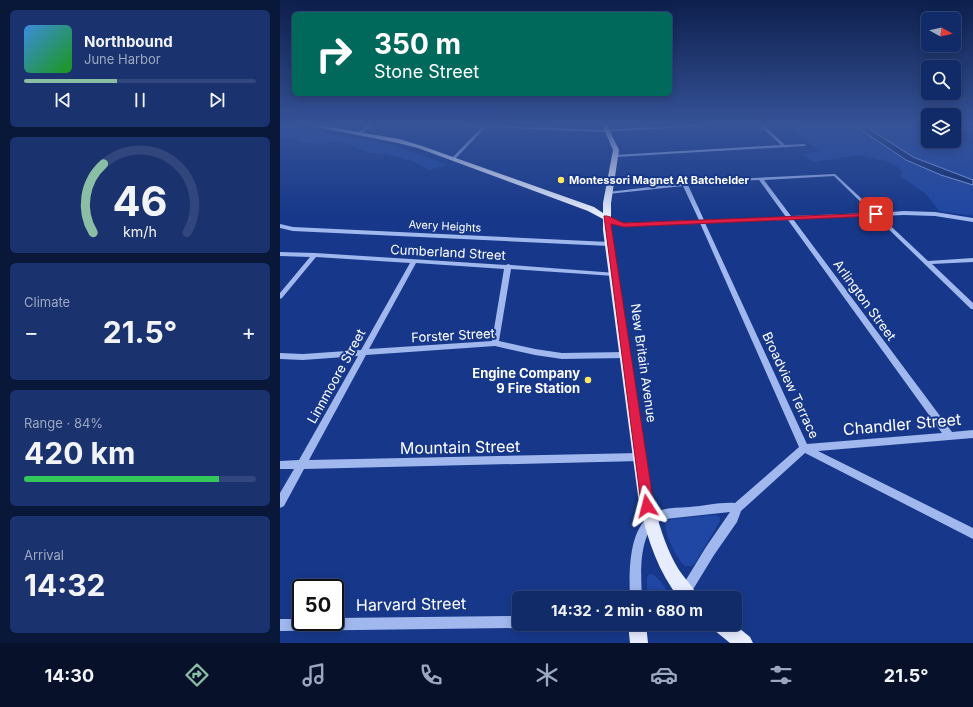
<!DOCTYPE html>
<meta charset="utf-8">
<style>
body{margin:0;font-family:Inter,sans-serif;background:#1a326e;color:#f1f3f6;height:100vh;display:flex;flex-direction:column;font-size:15px;white-space:nowrap}
*{box-sizing:border-box;margin:0}
p{font-size:13px;color:#9ca7c0}
.icon{flex:none;width:22px;height:22px;fill:none;stroke:currentColor;stroke-width:2;stroke-linecap:round;stroke-linejoin:round}
.map{position:relative;flex:1;overflow:hidden}
.details{display:flex;flex-direction:column;gap:10px;padding:10px;background:#091739;width:280px}
.details>*{flex:none}
.hud{position:absolute;left:12px;top:12px;width:380px;height:84px;border-radius:6px;box-shadow:0 2px 10px #0003,0 0 0 1px #30467c;background:#00695c;color:#fff;overflow:hidden}
.needle{width:26px;rotate:98deg}
.fabs{position:absolute;left:641px;top:12px;display:grid;gap:8px}
.fabs a{display:grid;place-items:center;width:40px;height:40px;border-radius:6px;background:#112a68;box-shadow:0 2px 10px #0003,0 0 0 1px #30467c;font-size:20px}
.speed{position:absolute;left:12px;top:579px;display:flex;gap:8px;font-size:20px;font-weight:700;text-align:center}
.speed>*{display:grid;place-content:center;width:52px;height:52px;border-radius:50%;background:#112a68;box-shadow:0 2px 10px #0003,0 0 0 1px #30467c;line-height:1}
.speed .limit{border:2px solid #111;border-radius:6px;background:#fff;color:#111}
.pin{position:absolute;display:grid;place-items:center;width:34px;height:34px;color:#fff;margin:-17px;border-radius:8px;box-shadow:0 2px 6px #0006}
.me{position:absolute;width:44px;margin:-22px;rotate:351deg;stroke-linejoin:round;filter:drop-shadow(0 0 3px #0008)}
.turn{display:flex;align-items:center;gap:14px;height:84px;padding:0 16px;font-size:18px}
.turn .icon{width:52px;height:52px;stroke-width:2.5}
.turn b{display:block;font-size:28px;line-height:34px}
.big{font-size:30px;font-weight:700;line-height:1.1}
.details .card{flex:1;display:flex;flex-direction:column;justify-content:center;gap:6px;min-width:0;padding:0 14px;border-radius:6px;background:#1a326e}
.details .dial{align-items:center;gap:0}
.dial svg{height:104px;overflow:visible;fill:none;stroke:#30467c;stroke-width:7;stroke-linecap:round;text-anchor:middle}
.dial text{fill:#f1f3f6;stroke:none}
.song{display:flex;align-items:center;gap:12px}
.cover{width:48px;height:48px;border-radius:6px;background:linear-gradient(135deg,hsl(210 70% 55%),hsl(120 70% 35%))}
.played{height:4px;border-radius:2px;background:linear-gradient(90deg,#8abfa5 40%,#30467c 40%)}
.keys{display:flex;justify-content:space-around;direction:ltr}
.heat{display:flex;justify-content:space-between;align-items:center;font-size:22px;direction:ltr}
.charge{height:6px;border-radius:3px;background:linear-gradient(90deg,#34c759 84%,#30467c 0)}
.trip{position:absolute;left:232px;top:591px;width:230px;height:40px;border-radius:6px;background:#112a68;box-shadow:0 2px 10px #0003,0 0 0 1px #30467c;font-weight:700;line-height:40px;text-align:center}
.tabs{display:flex;height:64px;justify-content:space-around;align-items:center;background:#07112a;color:#9ca7c0}
.tabs .icon{width:28px;height:28px}
.tabs .on{color:#8abfa5}
.tabs b{font-size:18px;color:#f1f3f6}
main{display:flex;flex:1;min-height:0}
.map>svg:first-child{display:block}
.green{fill:#2047a3}
.water{fill:#0f2867;stroke:#92b0f1}
.lines{fill:none;stroke-linecap:round;stroke-linejoin:round}
.minor{fill:#a0b8ee;fill-rule:evenodd}
.major{fill:#e7edff;fill-rule:evenodd}
.route{fill:#e11d48;stroke:#92132f}
.poi-dot{fill:#ffe85d;stroke:#17388a;stroke-width:1.5}
.labels{text-anchor:middle;stroke-width:4;stroke-linejoin:round;paint-order:stroke}
.far-poi-label{font-size:11px;font-weight:bold;fill:#fff;stroke:#17388a;text-anchor:start}
.far-street-label{font-size:11px;fill:#fff;stroke:#17388a}
.street-label{font-size:13px;fill:#fff;stroke:#17388a}
.poi-label{font-size:13px;font-weight:bold;fill:#fff;stroke:#17388a;text-anchor:end}
.near-street-label{font-size:16px;fill:#fff;stroke:#17388a}
</style>
<main>
<section class="details">
<div class="card">
<div class="song"><i class="cover"></i><div><b>Northbound</b><p>June Harbor</p></div></div>
<div class="played"></div>
<div class="keys"><svg class="icon" aria-label="previous" viewBox="0 0 24 24"><path d="M18 5L8 12l10 7zM5 5v14"/></svg><svg class="icon" aria-label="pause" viewBox="0 0 24 24"><path d="M8 5v14M16 5v14"/></svg><svg class="icon" aria-label="next" viewBox="0 0 24 24"><path d="M6 5l10 7-10 7zM19 5v14"/></svg></div>
</div>
<div class="card dial"><svg viewBox="0 0 100 80">
<path d="M14 69A42 42 0 1 1 86 69"/>
<path d="M14 69A42 42 0 0 1 22 16" stroke="#8abfa5"/>
<text x="50" y="56" font-size="32" font-weight="700">46</text>
<text x="50" y="72" font-size="11">km/h</text>
</svg></div>
<div class="card"><p>Climate</p>
<div class="heat"><a>−</a><b class="big">21.5°</b><a>+</a></div>
</div>
<div class="card"><p>Range · 84%</p><b class="big">420 km</b><div class="charge"></div></div>
<div class="card"><p>Arrival</p><b class="big">14:32</b></div>
</section>
<div class="map">
<svg width="693" height="643" viewBox="0 0 693 643">
<rect width="100%" height="100%" fill="#17388a"/>
<path class="green" d="M0,125L108,144L155,160L166,165L149,170L133,161L106,154L89,153L60,141L41,144L20,142L16,138H0Z
M520,125H648V141H674V139L693,144V216L659,211L647,195L620,176L623,172L611,162L578,155L534,162L522,154L541,151L535,146H532L515,132L514,130Z
M435,515L440,517V521L415,563L411,566H405C397,560 383,531 386,522L392,519Z
M370,574C378,575 388,590 389,598H367V577Z"/>
<path class="water" d="M574,125H583L633,157L693,180V185L661,175L626,160Z"/>
<g class="lines">
<path class="minor" d="M89,125H93L79,135H77V133Z
M185,125H208L320,130L411,125H428L426,126L320,132L206,127L174,160H172V158L202,127L187,126Z
M479,125H483L505,145L524,144L526,145L524,146L335,157L333,156L335,155L501,145Z
M555,174L597,213L624,211L655,212L693,218V222L655,216L624,215L600,216L648,261L693,258V262L652,264L693,303V309H691L595,216L513,219L672,432L693,430V438L538,451L693,528V539L525,453L461,511L457,522L434,555L409,596L405,598L401,596L399,592L401,588L426,547L450,512L385,519C357,526 361,576 362,598H350C349,572 348,524 376,512C387,507 398,508 409,507C425,506 440,502 455,503L519,447L420,223L344,227L330,223L323,217L324,216H328L334,221L344,223L419,220L403,186L328,194L326,193L328,192L430,180ZM554,176L592,213L511,216L484,180ZM479,180L506,217L424,220L408,185L430,182ZM508,220L662,433L527,444L425,223Z
M0,224L13,227L329,242L332,244L329,246L13,231L0,228Z
M0,252L35,253L226,265L228,264L231,265L336,273L337,274L336,275L334,276L231,269L219,341L255,349L282,353L345,352L348,353L349,355L348,357L345,358L282,359L255,355L215,346L86,355L29,460L360,453L363,454L365,457L363,460L360,461L24,469L4,506L0,508V493L14,469H0V461L19,460L78,356L23,360L0,359V353L23,354L81,350L130,263L36,257L2,298L0,299V293L30,257L0,256ZM136,263L224,269L212,341L89,349Z
M239,616V624H244L243,626L239,628L0,631V619H21V622H55V618Z"/>
<path class="major" d="M27,125H37L119,139L142,146L314,207L323,213V203L333,150L322,125H327L339,150L331,203V230L372,496C378,522 385,547 399,570C405,579 414,587 418,598H399C376,569 365,532 358,496L323,230V219L308,211L138,148L118,143Z
M348,624H366L368,643H350Z
M431,624H454L470,637L473,643H450L434,630Z"/>
</g>
<linearGradient id="sky" x2="0" y2="1"><stop stop-color="#0d1f4c"/><stop offset="0.58" stop-color="#365398"/><stop offset="1" stop-color="#365398" stop-opacity="0"/></linearGradient>
<rect width="693" height="215" fill="url(#sky)"/>
<path class="route" d="M599,213V216H596L344,227L331,224L374,506L372,511L367,513L362,511L324,216C329,215 338,221 344,223Z"/>
<g class="poi-dot">
<circle cx="281" cy="180" r="4"/>
<circle cx="308" cy="380" r="4"/>
</g>
<g class="labels">
<g class="far-poi-label">
<text x="289" y="184">Montessori Magnet At Batchelder</text>
</g>
<g class="far-street-label">
<text transform="translate(165 226) rotate(3)" y="4">Avery Heights</text>
</g>
<g class="street-label">
<text transform="translate(168 252) rotate(3)" y="5">Cumberland Street</text>
<text transform="translate(585 300) rotate(54)" y="5">Arlington Street</text>
<text transform="translate(173 335) rotate(-3)" y="5">Forster Street</text>
<text transform="translate(364 363) rotate(82)" y="5">New Britain Avenue</text>
<text transform="translate(56 376) rotate(-61)" y="5">Linnmoore Street</text>
<text transform="translate(511 385) rotate(65)" y="5">Broadview Terrace</text>
</g>
<g class="poi-label">
<text x="300" y="378">Engine Company<tspan x="300" dy="15">9 Fire Station</tspan></text>
</g>
<g class="near-street-label">
<text transform="translate(622 424) rotate(-5)" y="6">Chandler Street</text>
<text transform="translate(180 447) rotate(-1)" y="6">Mountain Street</text>
<text transform="translate(131 604) rotate(-1)" y="6">Harvard Street</text>
</g>
</g>
</svg>
<div class="fabs">
<a><svg class="needle" viewBox="-14 -14 28 28"><path d="M0-13l5 13h-10z" fill="#e53935"/><path d="M0 13l5-13h-10z" fill="#9ca7c0"/></svg></a>
<a><svg class="icon" aria-label="search" viewBox="0 0 24 24"><circle cx="10" cy="10" r="6"/><path d="M15 15l6 6"/></svg></a>
<a><svg class="icon" aria-label="layers" viewBox="0 0 24 24"><path d="M12 4l9 5-9 5-9-5zM3 14l9 5 9-5"/></svg></a>
</div>
<div class="speed"><div class="limit">50</div></div>
<div class="pin" style="left:596px;top:214px;background:#d93025"><svg class="icon" aria-label="arrive" viewBox="0 0 24 24"><path d="M6 21V4h12l-3 4 3 4H6"/></svg></div>
<svg class="me" style="left:367px;top:506px" viewBox="-20 -20 40 40"><path d="M0-17L14 15 0 8-14 15z" fill="#e11d48" stroke="#fff" stroke-width="4"/></svg>
<div class="trip">14:32 · 2 min · 680 m</div>
<div class="hud">
<div class="turn"><svg class="icon" aria-label="right" viewBox="0 0 24 24"><path d="M7 20v-9h11M14 6l5 5-5 5"/></svg><div><b>350 m</b>Stone Street</div></div>
</div>
</div>
</main>
<nav class="tabs">
<b>14:30</b>
<svg class="icon on" aria-label="directions" viewBox="0 0 24 24"><path d="M12 3l9 9-9 9-9-9zM9 14v-3h6M13 9l2 2-2 2"/></svg>
<svg class="icon" aria-label="music" viewBox="0 0 24 24"><path d="M9 18V5l10-2v13"/><circle cx="6" cy="18" r="3"/><circle cx="16" cy="16" r="3"/></svg>
<svg class="icon" aria-label="phone" viewBox="0 0 24 24"><path d="M5 4h4l2 5-3 2q2 4 5 5l2-3 5 2v4C11 20 4 13 5 4z"/></svg>
<svg class="icon" aria-label="climate" viewBox="0 0 24 24"><path d="M12 3v18M4 7l16 10M4 17L20 7"/></svg>
<svg class="icon" aria-label="car" viewBox="0 0 24 24"><path d="M5 17H2v-5l4-1 3-4h7l3 4 3 1v5h-3M9 17h6M6 11h13"/><circle cx="7" cy="17" r="2"/><circle cx="17" cy="17" r="2"/></svg>
<svg class="icon" aria-label="filters" viewBox="0 0 24 24"><path d="M4 7h16M4 17h16"/><circle cx="9" cy="7" r="2"/><circle cx="15" cy="17" r="2"/></svg>
<b>21.5°</b>
</nav>
